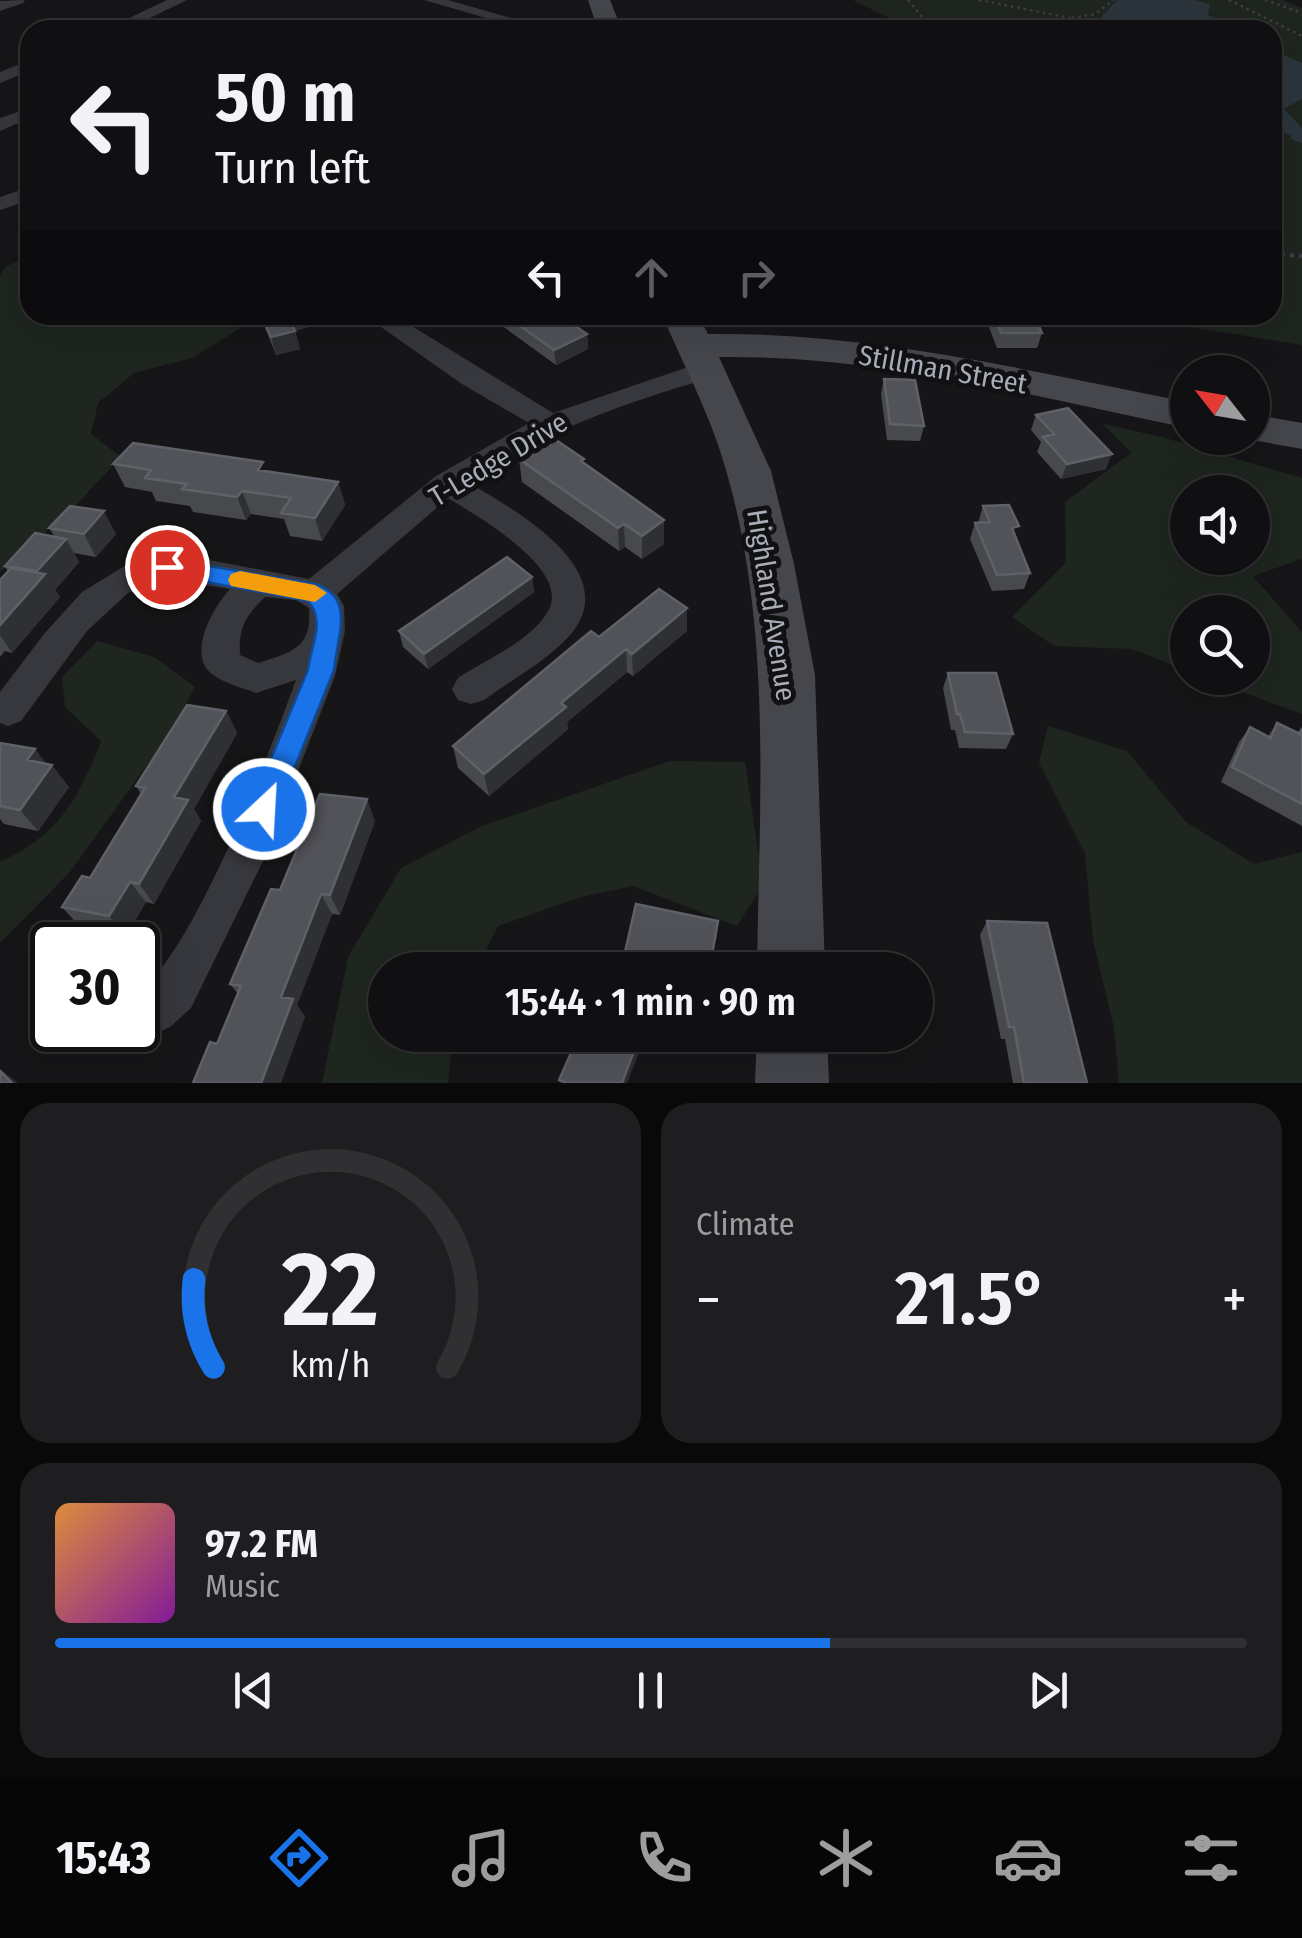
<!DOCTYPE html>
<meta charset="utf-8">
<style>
body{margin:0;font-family:"Fira Sans Condensed",sans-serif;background:#1e1e20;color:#f1f3f6;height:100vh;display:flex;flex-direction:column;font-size:38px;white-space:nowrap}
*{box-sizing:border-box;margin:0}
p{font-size:32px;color:#9c9d9f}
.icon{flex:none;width:55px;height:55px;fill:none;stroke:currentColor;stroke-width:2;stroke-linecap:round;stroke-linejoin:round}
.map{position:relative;height:1083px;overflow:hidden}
.drawer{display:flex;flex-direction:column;gap:20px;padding:20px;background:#09090a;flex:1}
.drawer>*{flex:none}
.top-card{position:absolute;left:20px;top:20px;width:1262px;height:305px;border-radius:30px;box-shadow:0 10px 40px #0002,0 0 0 2px #303032;background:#101012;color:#f1f3f6;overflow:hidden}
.needle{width:65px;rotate:301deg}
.controls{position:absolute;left:1170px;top:355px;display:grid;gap:20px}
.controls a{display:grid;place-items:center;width:100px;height:100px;border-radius:50%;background:#101012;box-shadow:0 10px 40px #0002,0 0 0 2px #303032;font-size:50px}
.speed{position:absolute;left:30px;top:922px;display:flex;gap:20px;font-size:50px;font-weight:700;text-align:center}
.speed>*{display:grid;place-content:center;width:130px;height:130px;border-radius:50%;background:#101012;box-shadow:0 10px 40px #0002,0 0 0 2px #303032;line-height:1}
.speed .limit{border:5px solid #111;border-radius:15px;background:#fff;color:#111}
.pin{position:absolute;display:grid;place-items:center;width:85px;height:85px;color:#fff;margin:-42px;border:5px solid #fff;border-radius:50%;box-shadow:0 2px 10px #0007}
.me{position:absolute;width:110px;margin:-55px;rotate:25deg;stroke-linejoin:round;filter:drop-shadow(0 0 8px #0008)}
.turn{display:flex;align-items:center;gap:35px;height:210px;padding:0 30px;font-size:45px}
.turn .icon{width:130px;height:130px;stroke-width:2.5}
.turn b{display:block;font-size:70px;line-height:85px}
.lanes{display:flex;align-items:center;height:95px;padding:0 30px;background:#0003;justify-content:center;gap:50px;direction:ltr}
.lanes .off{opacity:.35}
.big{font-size:75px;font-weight:600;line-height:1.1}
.drawer .widget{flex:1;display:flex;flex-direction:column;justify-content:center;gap:15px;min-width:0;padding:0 35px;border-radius:30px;background:#1e1e20}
.drawer .dial{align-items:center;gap:0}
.dial svg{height:260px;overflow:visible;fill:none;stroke:#303032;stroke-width:7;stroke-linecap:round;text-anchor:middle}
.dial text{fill:#f1f3f6;stroke:none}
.song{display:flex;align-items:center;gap:30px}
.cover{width:120px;height:120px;border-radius:15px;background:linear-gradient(135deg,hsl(30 70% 55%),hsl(290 70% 35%))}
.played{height:10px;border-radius:5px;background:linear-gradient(90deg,#1a73e8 65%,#303032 65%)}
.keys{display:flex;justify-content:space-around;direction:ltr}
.heat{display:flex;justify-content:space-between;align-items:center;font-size:55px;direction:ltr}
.drawer .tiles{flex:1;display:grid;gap:20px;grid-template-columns:1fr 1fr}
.widget:last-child{grid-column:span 2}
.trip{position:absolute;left:368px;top:952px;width:565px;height:100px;border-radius:50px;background:#101012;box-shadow:0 10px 40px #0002,0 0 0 2px #303032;font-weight:600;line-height:100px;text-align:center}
.tabs{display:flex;height:160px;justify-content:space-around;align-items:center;background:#060607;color:#9c9d9f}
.tabs .icon{width:70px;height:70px}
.tabs .current{color:#1a73e8}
.tabs b{font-size:45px;color:#f1f3f6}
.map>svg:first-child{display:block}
.green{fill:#1e261f;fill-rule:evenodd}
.water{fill:#2c353c}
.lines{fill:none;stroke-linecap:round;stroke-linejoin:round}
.stream{stroke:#2c353c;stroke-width:6}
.path-far1{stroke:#3d3f44;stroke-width:2.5;stroke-dasharray:2.5 4;stroke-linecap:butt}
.path{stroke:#3d3f44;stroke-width:4;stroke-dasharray:4 5;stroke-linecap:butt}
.street{fill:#37383d;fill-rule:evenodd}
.secondary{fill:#45474d;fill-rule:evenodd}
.wall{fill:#47494d}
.shaded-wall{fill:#2f3033}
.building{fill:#525359;stroke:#5f6168;stroke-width:2.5}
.route{fill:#1a73e8;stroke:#114b97;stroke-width:2.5}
.slow{fill:#f59e0b}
.labels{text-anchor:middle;stroke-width:10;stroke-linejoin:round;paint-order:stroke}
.street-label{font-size:28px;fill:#a8adb8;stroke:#111113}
</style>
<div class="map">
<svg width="1302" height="1083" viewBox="0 0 1302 1083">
<rect width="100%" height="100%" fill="#161618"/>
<path class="green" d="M853,0H1117L1098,20L1114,30H913Z
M1194,0H1282L1302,8V63L1273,50L1272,30H1247L1207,15L1210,4Z
M1302,99V345L1116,315H1272L1273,113L1289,114L1283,109Z
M30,256V315H245L239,329L192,358L134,373L98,403L91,434L121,457L76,505L0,572V276L5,267Z
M1103,424L1162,437L1302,478V559L1253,576L1302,632V714L1203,678H1252V612H1188L1187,671L1132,649L1054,646L1012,617L1066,562L1065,502L1131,453ZM1188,492H1252V558H1188Z
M97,641L154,657L195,687L170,733L70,872L0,943V862C57,837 80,797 101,741L65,707L62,677Z
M1048,726L1127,751L1186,822L1254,864L1302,852V1083H1119L1114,1028L1093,940L1085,853L1039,763Z
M670,761L745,762L763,885L737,926L633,886L581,897L498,926L476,970H385V1035H453L448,1083H322L348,957L401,868L482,826Z"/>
<path class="water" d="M1117,0H1194L1210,4L1208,15L1247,30H1114L1097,21Z
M1273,50L1302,63V99L1284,109L1302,128V137H1294L1273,127Z"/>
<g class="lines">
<path class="stream" d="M1294,137L1302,140"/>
<path class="path-far1" d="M908,0L933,30
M979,0L1070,18L1082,30
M1229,0L1302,36
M1265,0L1302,13
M1072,18L1095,14L1114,0"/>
<path class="path" d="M1272,254L1302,256"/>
<path class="street" d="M25,0L23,3L0,11V1Z
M167,0H187L125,30H104Z
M424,0H448L553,30H527Z
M30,60V71L0,83V72Z
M30,108V118L0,131V118Z
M30,187V200L0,210V197Z
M364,315H394L553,413L697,364H717L720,370L717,376C630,401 544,430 469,483C515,510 624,570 571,634C547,661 513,679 484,700L471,704L458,700L452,689L458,678C485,660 529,642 547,613C575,571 477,516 448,498L337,594L344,606L345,631L335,676L263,861L191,1008L170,1027L138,1041L119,1030H138V992C193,954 271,749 296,680L256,693C243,688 223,683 212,674C186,654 214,606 230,589L165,579L128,593L87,631L21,721L8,726L0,723V692L44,634L82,592L128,564L165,555L188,556L309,579L436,476L529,423L462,384ZM265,597L296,600L309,608C312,648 293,652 258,663L240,655C238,628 246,615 265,597Z"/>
<path class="secondary" d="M588,0H610L622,30H598Z
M662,315H698L708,334C871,332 1028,371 1188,402V428C1033,396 878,355 719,357L771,471L794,564L815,675L825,970H757C759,803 773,632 726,470C711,416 684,366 662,315Z
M1252,414L1302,423V449L1242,438H1252Z
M757,1035H827L829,1083H755Z"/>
</g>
<path class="wall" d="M260,315L308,327L295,331L300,349L276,355Z
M493,315H559L587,334L588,349L556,365L494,320Z
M991,315H1034L1042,333L1037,348H997L988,325Z
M884,379L924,426L920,441L887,440L881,394Z
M1036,415L1106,469L1061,479L1037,452L1041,442L1031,430Z
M519,459H584V463L664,520V544L642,559L625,547L619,551L522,482Z
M113,464L266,471L338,482L345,505L322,541L290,536L284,519L251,514L246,520L193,512L190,506L156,501L152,492L125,487Z
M983,506L1015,536L1030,573L1024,589L992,591L970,539L975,523H978Z
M49,528L116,534L96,557L74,553L79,562L55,590L60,597L12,653L5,651L0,657V580L8,572L5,566L55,537Z
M532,577L534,592L428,669L403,647L399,631Z
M687,608V631L633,676L627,672L567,722L568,729L489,796L458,768L453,746L599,637Z
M948,673L1013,734L1006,749L959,748L955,730H951L943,688Z
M226,711L237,733L194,809L201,821L154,904L146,902L126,936L80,927L62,907L90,878L141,794L136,786Z
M1277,723L1297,733L1302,727V826L1221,782L1239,742L1250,727L1268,736Z
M0,743L47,764L69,787L38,831L4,824L0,819Z
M375,821L340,915L332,914L297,1005L305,1017L217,1044L238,994L230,984L280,890Z
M987,921L1087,1083H1013L1005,1039H1001L980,935Z
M717,935L710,970H622V965Z"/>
<path class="shaded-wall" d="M287,315H305L308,327L295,331L300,349L276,355L271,337Z
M587,334L588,349L556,365L554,350Z
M1112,454L1106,469L1061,479L1067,464Z
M338,482L345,505L322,541L315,518Z
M242,491L251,514L246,520L237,497Z
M104,511L116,534L96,557L84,534Z
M664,520V544L642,559V536Z
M624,524L625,547L619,551L618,528Z
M66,539L79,562L55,590L60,597L12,653L0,635V625L41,579L37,571Z
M532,577L534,592L428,669L424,654Z
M687,608V631L633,676L632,654Z
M626,649L627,672L567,722L568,729L489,796L484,774L561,703Z
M226,711L237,733L194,809L201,821L154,904L139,884L174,797Z
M35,749L50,768L52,765L69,787L38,831L20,810L27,760Z
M367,799L375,821L340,915L330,895Z
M130,882L146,902L126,936L109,916Z
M321,894L332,914L297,1005L305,1017L281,1083H261L281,997Z
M637,1043L638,1055L627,1083H622Z
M0,1069L18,1083H12Z"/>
<path class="building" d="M261,315H287L295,331L271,337Z
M505,315H559L587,334L554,350Z
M994,315H1034L1042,333H1001Z
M884,379L915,380L924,426L890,424Z
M1068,408L1112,454L1067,464L1043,437L1054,434L1036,415Z
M553,438L584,459L581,461L664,520L642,536L624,524L618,528L519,459Z
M133,443L263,462L258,470L338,482L315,518L281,513L291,498L242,491L237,497L182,489L187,484L145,478L151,470L113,464Z
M1009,505L1019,526L1012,528L1030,573L997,575L975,523L990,522L983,506Z
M70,506L104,511L84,534L49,528Z
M35,533L66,539L37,571L5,566Z
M507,557L532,577L424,654L399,631Z
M11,568L45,574L0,625V580Z
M659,589L687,608L632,654L626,649L561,703L566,707L484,774L453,746L591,631L599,637Z
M948,673H996L1013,734L965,732L960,714H957Z
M187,705L226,711L174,797L188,800L139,884L130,882L109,916L62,907L82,876L90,878L145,788L136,786Z
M1277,723L1300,734L1302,729V804L1232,767L1250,727L1271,738Z
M0,743L35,749L27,760L52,765L20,810L0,806Z
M320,794L367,799L330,895L321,894L281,997L293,999L261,1083H193L210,1042L217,1044L241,986L230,984L271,889L280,890Z
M636,904L718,921L709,970H644L622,965Z
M987,921L1047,923L1087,1083H1024L1014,1027H1009Z
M579,1035H618L637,1043L622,1083H566L559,1080Z
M0,1071L12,1083H0Z"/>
<path class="route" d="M167,559L315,584C357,597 336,640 334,670L274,818L264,822L254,818L250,809L308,670C311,645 326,621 308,601L159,573L155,567L159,561Z"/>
<path class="slow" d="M240,571L315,585L327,593L315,602L231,586L228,580L231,574Z"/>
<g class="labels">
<g class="street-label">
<text transform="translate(943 369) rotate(10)" y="10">Stillman Street</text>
<text transform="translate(498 459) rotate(-31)" y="10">T-Ledge Drive</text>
<text transform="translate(772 605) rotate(81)" y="10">Highland Avenue</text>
</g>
</g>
</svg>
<div class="controls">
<a><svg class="needle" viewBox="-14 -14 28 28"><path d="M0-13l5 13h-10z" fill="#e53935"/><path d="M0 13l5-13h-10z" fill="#9c9d9f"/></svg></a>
<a><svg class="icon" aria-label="sound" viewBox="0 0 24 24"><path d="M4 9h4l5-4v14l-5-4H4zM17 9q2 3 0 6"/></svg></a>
<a><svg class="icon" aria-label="search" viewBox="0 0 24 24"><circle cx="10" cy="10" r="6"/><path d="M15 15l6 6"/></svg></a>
</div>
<div class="speed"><div class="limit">30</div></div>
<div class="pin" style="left:167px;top:567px;background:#d93025"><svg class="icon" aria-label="arrive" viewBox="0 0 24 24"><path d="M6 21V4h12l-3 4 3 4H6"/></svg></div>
<svg class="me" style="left:264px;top:809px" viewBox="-20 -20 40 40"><circle r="17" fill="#1a73e8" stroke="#fff" stroke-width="3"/><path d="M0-11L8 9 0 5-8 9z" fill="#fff"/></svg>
<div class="trip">15:44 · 1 min · 90 m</div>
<div class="top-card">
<div class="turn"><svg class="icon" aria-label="left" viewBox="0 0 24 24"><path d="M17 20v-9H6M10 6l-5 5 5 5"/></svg><div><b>50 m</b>Turn left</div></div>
<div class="lanes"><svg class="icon" aria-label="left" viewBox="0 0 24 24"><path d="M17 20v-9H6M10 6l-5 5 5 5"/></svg><svg class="icon off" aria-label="ahead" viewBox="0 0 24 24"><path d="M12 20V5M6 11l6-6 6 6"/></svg><svg class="icon off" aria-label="right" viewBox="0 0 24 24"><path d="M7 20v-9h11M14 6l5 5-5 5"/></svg></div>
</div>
</div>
<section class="drawer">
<div class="tiles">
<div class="widget dial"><svg viewBox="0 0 100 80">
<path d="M14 69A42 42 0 1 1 86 69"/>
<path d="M14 69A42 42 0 0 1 8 42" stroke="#1a73e8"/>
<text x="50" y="56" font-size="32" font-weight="700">22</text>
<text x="50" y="72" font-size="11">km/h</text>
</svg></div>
<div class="widget"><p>Climate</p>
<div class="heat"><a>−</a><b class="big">21.5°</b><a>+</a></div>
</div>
<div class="widget">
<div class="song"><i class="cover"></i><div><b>97.2 FM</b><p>Music</p></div></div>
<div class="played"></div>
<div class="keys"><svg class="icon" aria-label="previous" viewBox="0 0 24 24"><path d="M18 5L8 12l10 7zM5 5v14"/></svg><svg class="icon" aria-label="pause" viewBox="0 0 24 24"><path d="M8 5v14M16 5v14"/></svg><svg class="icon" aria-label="next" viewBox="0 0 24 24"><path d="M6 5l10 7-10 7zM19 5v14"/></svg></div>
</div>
</div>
</section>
<nav class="tabs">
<b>15:43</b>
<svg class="icon current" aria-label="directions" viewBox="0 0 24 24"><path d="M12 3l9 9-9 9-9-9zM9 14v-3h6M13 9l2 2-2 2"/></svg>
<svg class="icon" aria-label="music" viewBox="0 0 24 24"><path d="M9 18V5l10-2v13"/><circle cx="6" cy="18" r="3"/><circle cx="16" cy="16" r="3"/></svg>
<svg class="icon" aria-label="phone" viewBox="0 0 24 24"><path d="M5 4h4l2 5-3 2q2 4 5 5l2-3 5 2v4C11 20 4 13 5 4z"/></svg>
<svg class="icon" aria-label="climate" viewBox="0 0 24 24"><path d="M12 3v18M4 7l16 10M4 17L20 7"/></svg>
<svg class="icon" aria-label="car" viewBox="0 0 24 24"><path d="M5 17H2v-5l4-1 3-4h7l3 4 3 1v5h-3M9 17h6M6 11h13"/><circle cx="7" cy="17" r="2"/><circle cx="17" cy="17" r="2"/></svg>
<svg class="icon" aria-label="filters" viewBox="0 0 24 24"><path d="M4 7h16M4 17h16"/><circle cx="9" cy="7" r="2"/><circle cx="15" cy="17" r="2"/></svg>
</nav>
